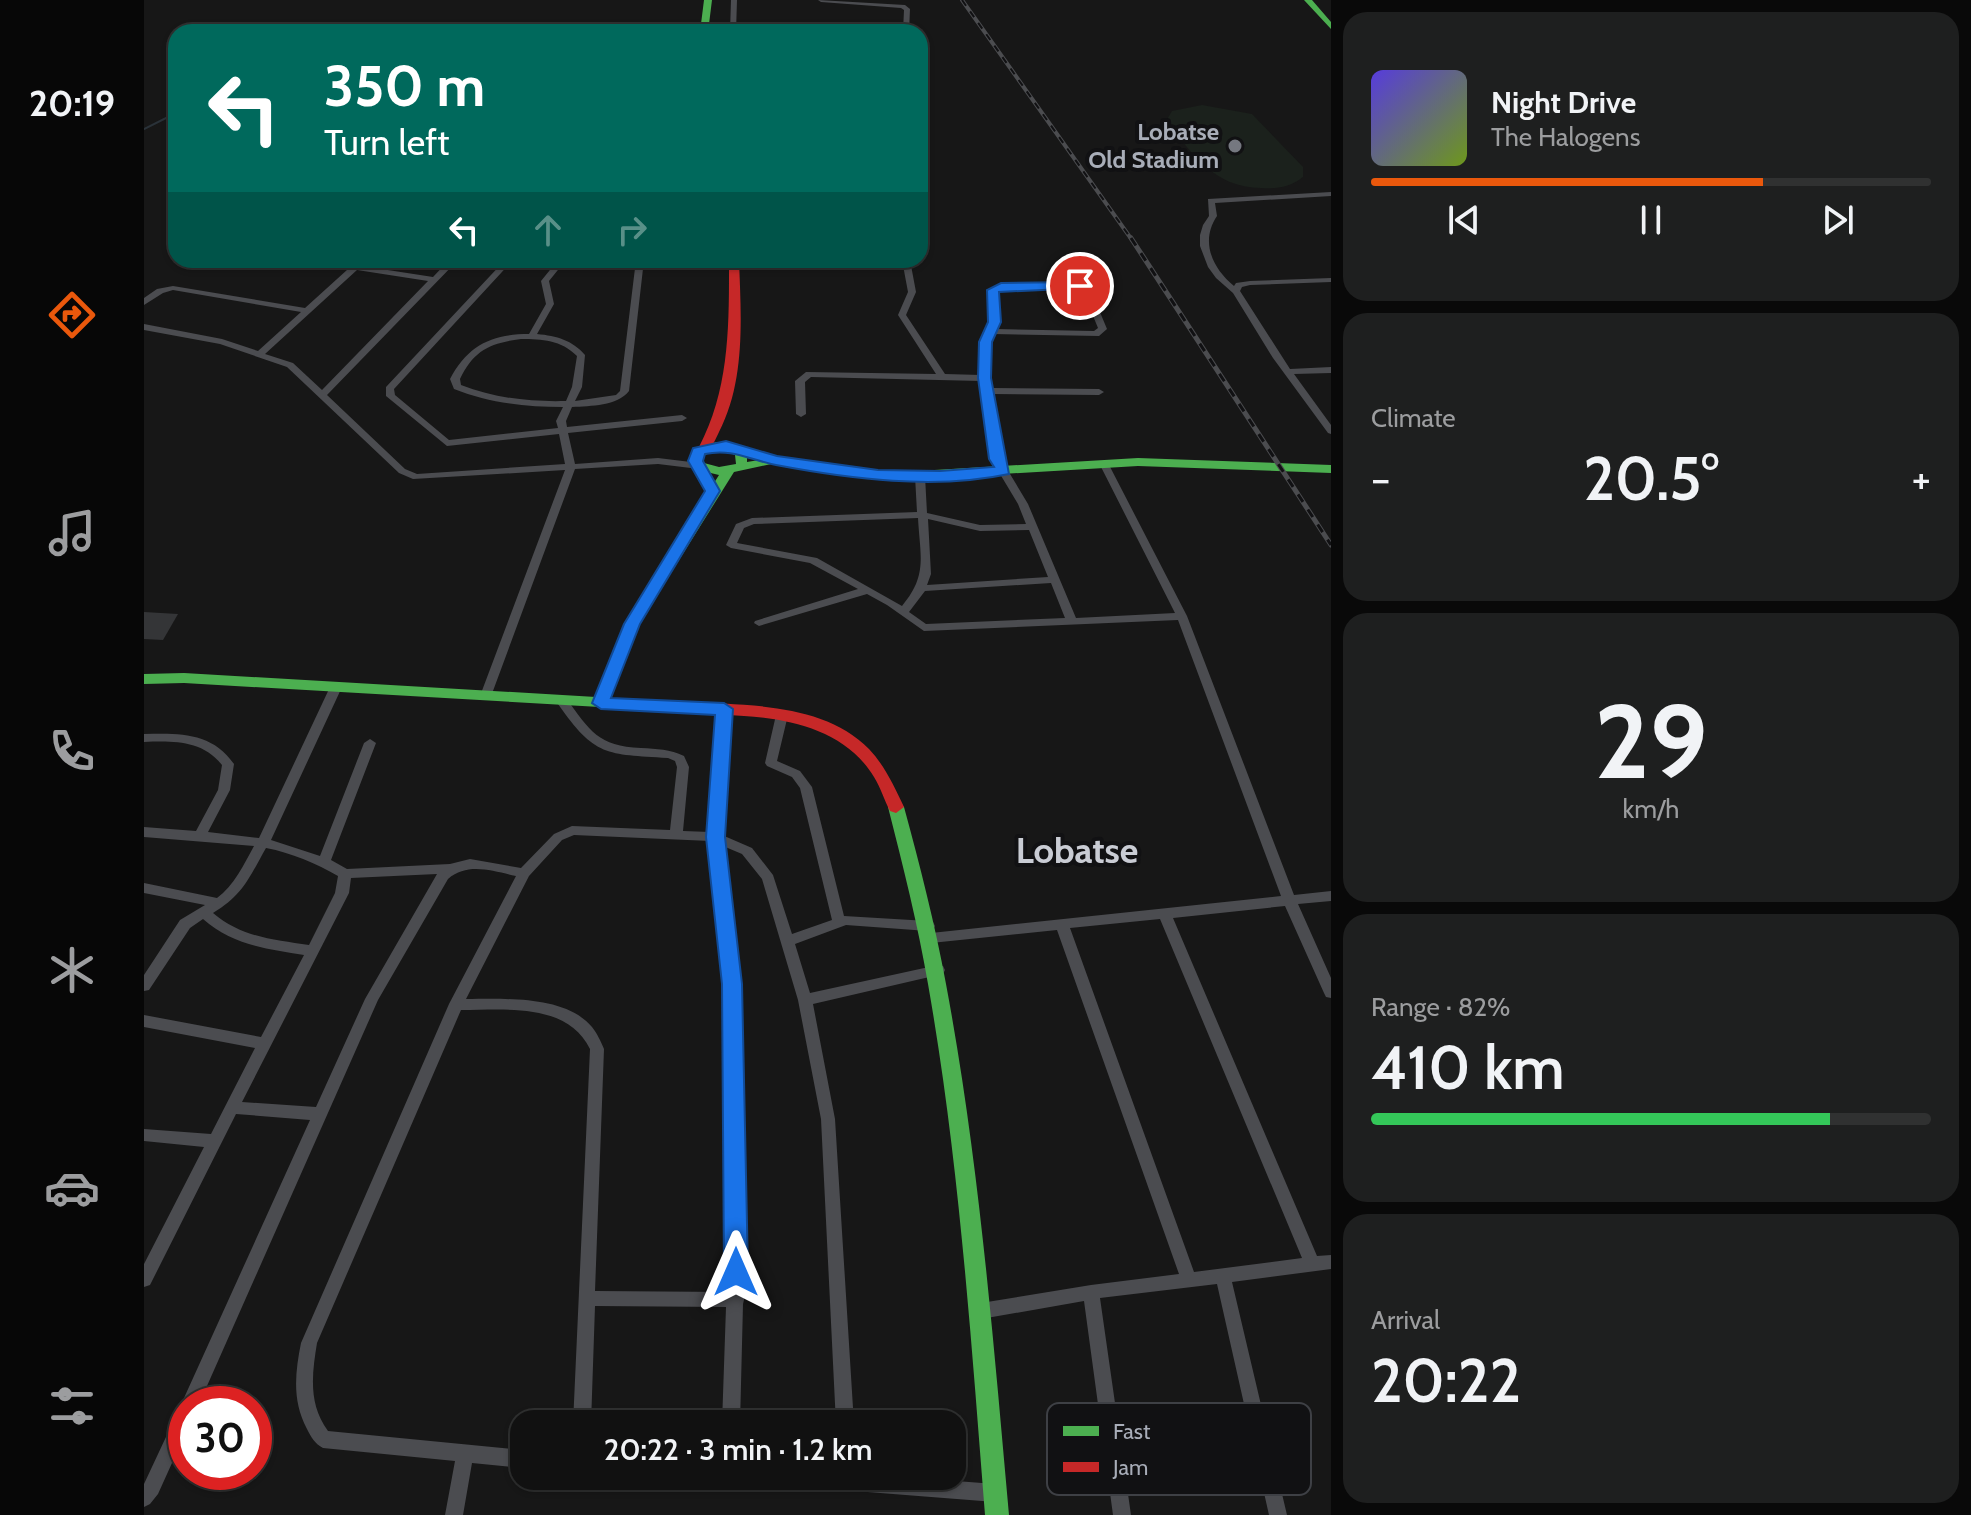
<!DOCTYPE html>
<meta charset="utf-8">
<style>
body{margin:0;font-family:Cabin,sans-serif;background:#1e1f1f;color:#f1f3f6;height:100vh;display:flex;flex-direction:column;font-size:30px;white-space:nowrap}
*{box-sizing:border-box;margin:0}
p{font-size:26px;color:#9c9d9f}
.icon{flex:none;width:44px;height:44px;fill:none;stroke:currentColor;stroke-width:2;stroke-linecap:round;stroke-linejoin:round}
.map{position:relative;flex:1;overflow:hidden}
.side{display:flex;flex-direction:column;gap:12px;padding:12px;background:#090909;width:640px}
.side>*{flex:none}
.top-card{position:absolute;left:24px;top:24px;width:760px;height:244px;border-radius:24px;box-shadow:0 2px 6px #0004,0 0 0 2px #303131;background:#00695c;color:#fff;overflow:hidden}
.speed{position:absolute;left:24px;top:1386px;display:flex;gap:16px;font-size:40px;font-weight:700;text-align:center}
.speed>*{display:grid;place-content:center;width:104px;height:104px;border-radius:50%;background:#111;box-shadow:0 2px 6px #0004,0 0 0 2px #303131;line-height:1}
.speed .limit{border:12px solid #d22;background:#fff;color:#111}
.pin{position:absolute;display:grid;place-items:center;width:68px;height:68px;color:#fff;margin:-34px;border:4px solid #fff;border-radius:50%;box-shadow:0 2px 8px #0007}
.me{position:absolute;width:88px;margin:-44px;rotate:0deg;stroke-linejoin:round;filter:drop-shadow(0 0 6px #0008)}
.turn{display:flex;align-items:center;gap:28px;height:168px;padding:0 24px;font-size:36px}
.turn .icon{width:104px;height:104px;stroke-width:2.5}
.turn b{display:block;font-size:56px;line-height:68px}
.lanes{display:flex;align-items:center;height:76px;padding:0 24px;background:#0003;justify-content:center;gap:40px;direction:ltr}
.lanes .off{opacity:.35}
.big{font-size:60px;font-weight:600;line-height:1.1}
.side .tile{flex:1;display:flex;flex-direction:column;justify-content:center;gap:12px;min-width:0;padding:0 28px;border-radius:24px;background:#1e1f1f}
.side .dial{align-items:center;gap:0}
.dial b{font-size:104px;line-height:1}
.song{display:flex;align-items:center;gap:24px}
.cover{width:96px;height:96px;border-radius:12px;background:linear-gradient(135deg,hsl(250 70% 55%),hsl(80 70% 35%))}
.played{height:8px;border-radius:4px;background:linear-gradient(90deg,#ea580c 70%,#303131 70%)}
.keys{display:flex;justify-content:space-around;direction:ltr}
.heat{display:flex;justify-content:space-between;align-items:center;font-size:44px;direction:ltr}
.charge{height:12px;border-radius:6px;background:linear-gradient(90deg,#34c759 82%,#303131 0)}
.trip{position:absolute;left:366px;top:1410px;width:456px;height:80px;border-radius:24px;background:#111;box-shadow:0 2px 6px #0004,0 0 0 2px #303131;font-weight:600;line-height:80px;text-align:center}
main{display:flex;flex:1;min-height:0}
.menu{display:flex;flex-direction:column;width:144px;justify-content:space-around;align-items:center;background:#070707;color:#9c9d9f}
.menu .icon{width:56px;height:56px}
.menu .selected{color:#ea580c}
.menu b{font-size:36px;color:#f1f3f6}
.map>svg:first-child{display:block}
.green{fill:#1b211c}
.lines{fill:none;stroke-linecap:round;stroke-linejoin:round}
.stream{stroke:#2a3239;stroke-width:2}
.building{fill:#343537}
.street{fill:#4b4c50;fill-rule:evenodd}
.fast{fill:#4caf50;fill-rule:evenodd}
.jam{fill:#c62828;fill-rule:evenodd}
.rail-far1-casing{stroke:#4b4c4f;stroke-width:4}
.rail-casing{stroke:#4b4c4f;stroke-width:5}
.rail-far1{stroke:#111113;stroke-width:2;stroke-dasharray:7;stroke-linecap:butt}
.rail{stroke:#111113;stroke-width:3;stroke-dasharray:9;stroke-linecap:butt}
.route{fill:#1a73e8;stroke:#114b97;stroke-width:2}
.poi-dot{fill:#757880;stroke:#111113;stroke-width:3}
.labels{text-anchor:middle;stroke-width:8;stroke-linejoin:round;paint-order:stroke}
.far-poi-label{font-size:24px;font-weight:bold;fill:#a8adb8;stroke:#111113;text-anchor:end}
.district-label{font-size:36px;font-weight:bold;fill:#c9ccd4;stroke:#111113}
.key{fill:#111113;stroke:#3e4045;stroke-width:2}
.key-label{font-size:22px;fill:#a8adb8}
</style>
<main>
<nav class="menu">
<b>20:19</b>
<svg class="icon selected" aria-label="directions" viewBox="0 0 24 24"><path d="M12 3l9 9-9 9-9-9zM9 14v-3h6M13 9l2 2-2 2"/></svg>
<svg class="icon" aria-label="music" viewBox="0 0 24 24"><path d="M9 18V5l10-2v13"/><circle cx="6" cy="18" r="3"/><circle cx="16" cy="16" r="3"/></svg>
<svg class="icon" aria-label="phone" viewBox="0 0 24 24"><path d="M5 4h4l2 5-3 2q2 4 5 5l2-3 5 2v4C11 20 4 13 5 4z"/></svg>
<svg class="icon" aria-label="climate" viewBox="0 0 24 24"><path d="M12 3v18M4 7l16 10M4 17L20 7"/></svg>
<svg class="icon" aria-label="car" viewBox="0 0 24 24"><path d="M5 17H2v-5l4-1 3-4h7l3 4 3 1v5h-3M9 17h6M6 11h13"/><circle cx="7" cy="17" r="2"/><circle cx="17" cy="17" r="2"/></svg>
<svg class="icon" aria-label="filters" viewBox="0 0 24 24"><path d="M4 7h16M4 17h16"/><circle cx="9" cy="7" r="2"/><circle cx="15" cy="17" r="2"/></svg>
</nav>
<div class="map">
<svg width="1187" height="1515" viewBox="0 0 1187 1515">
<rect width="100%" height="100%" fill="#171717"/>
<path class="green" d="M1058,105L1108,114L1159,167V177C1147,187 1133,189 1117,188C1069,187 1050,155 1022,121L1028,111Z"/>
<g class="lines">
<path class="stream" d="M0,129L32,113"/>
</g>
<path class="building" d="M0,612L34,614L19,640L0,639Z"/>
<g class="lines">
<path class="street" d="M587,0H593L592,32H586Z
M674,0L761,5L766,9L765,32H759L760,10L757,8L677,2Z
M1187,192V196L1071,203L1073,216C1056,241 1068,268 1090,286L1092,283L1106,281L1187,278V282L1106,285L1098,287L1096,291L1146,369L1187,367V373L1150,374L1187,425V434L1184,433L1129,358L1089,293L1072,278L1064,267L1056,246V235L1059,225L1065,216L1064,199Z
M214,260H223L218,266L289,277L305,260H314L183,395L261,469L273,474L421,464L415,434L303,446L242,396V387L361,260H369L250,389L251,395L305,440L414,428L412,421L419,407C382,407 345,403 310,389L306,379C324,345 348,334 385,334L402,304L397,281L414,260H422L405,281L410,304L393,334C413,336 428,340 441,355L438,387L431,401L472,395L476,391L492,260H500L485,391C473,406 447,406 428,407L422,421L423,427L538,415L543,418L538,421L424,433L431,464L514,458L555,463L560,466L555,469L514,464L431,469L346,699L342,700L336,696L421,470L269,479L255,473L143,367L76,344L0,330V324L78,339L114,351L157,312L29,290L19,293L0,305V298L13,289L29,286L161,308ZM213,270L284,281L178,390L149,363L121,354ZM377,339C398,339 417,340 433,356L428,387L422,401C386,402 350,398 317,385L316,379C330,350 346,343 377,339Z
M758,260H766L772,292L762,315L801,374L837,375L838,342L846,322L844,292L854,285L939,284L948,293L963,329L955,336L849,334L846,342L847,388L955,389L960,392L955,395L848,394L857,459L884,504L932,618L1031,613L955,463L957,461H963L1043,616L1150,895L1187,891V901L1154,904L1187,978V998L1182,997L1180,993L1141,906L1029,918L1173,1256L1187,1255V1269L1088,1282L1143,1515H1125L1073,1284L956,1298L987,1515H969L940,1301L837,1319L831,1316L829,1311L831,1306L837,1303L947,1285L1035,1274L913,930L787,943L782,942L780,938L782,934L787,933L1137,896L1034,620L780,631L743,605L723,594L615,626L610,623L611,621L714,589L666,563L587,548L582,545L592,524L608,518L773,512L771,476L776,473L781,476L783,513L836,525L882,524L874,504L847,459L837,381L667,377L661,382L662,414L657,417L652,414L651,381L662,372L792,374L754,315L764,292ZM859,289H934L940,294L954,328L950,331L852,329L854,322L852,293ZM774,518C776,556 784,575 758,606L673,558L593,543L600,528L610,524ZM784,519L836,531L885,530L904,577L783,585L787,574ZM907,583L921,618L782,624L765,612L781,591ZM1016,919L1158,1258L1050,1272L926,928Z
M192,683L198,687L127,840L176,856L220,743L226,739L232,743L187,860L203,869L306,864L326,859L377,868L410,834L428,826L526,830L533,767L531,761L524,758C462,754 451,757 414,704L412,701L414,698H422C446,731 454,746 497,748C513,749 526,749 540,756L545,767L539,831L566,832L574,709L580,705L586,709L578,835L608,848L629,875L648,934L688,920L656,788L648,777L623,766L621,763L632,715L634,712H642L644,715L633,761L656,771L668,787L700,916L784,921L789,922L791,926L789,930L784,931L702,925L651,944L666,993L794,965L799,966L801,970L799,974L794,975L669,1004L691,1119L710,1424H692L677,1119L654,1000L618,879L598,854L579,846L595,984L600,1300L599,1304L596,1424H578L582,1307L451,1306L447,1424H429L446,1049C423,1002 361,1010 317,1010L173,1343C168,1374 164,1404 184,1431L380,1450V1468L328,1463L319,1515H301L311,1461L179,1448C171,1444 167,1437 163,1429C148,1401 151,1373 157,1343L305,1004L372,876C348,871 324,862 304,879L234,1000L55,1404H42V1432L14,1494L6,1504L0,1507V1484L36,1407L38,1406L40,1398L166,1120L92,1114L6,1285L0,1287V1264L60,1147L0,1141V1129L67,1134L111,1048L0,1027V1015L117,1037L160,955C123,949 88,945 59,919L46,928L5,990L0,991V975L36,920L61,905L0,893V883L73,898C90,886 100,864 110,846L0,837V827L52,831L74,790L78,765C58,740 29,741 0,742V734C35,733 68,732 90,764L86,790L64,832L115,838L186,687ZM430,835L566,841L581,984L584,1244L583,1292L451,1291L460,1049C457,1042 453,1033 448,1027C421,995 360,999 322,999L385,876L418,840ZM122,848C148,853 171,863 194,876L191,893L165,945C130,940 97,937 69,913C99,895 105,878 122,848ZM293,874L221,999L172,1107L98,1102L205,893L207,878Z
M625,1476H747L851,1484L857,1487L860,1493L857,1499L851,1502L634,1485L628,1482Z"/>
<path class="fast" d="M560,0H568L564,32H556Z
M1160,0H1168L1187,22V29Z
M573,442L601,450L704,468L757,472L994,458L1187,465V473L994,466L757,480L704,476L632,463L590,472L495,624L467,698L548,703L551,707L548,711L543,712L40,683L0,684V674L40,673L452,697L481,624L575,475L550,469L545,456L557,446ZM570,450H579L591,455L592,464L575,467L560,463L558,457ZM603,458L615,460L603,462Z
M752,801L760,807C776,866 791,924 802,984C835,1160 849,1337 865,1515H841C827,1338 815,1160 784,984C774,925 759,866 744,807Z"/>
<path class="jam" d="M585,260H595C597,316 602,380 575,432C571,440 569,447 561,451L555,447C586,388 585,325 585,260Z
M543,702C602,705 681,703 725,749C741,766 750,786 760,807L752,813L746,811C740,800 737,788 730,777C703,732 649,719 600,716C580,714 557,716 538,711L535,707L538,703Z"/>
<defs>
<path id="rail-far1" d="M818,0L988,240"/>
<path id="rail" d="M987,238L1187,545"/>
</defs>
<use href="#rail-far1" class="rail-far1-casing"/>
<use href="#rail" class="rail-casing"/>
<use href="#rail-far1" class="rail-far1"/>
<use href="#rail" class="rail"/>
</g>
<path class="route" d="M936,282L942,286L941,288L855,292L857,322L848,342L847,378L865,474C791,490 706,479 632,465C606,460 588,448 561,454L559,461L576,491L496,624L467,698L580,703L589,709L581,837L598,984L604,1272L601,1280L592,1283L583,1280L580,1272L578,984L562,837L571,715L457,709L448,703L480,624L561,491L544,461L549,448L582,441L633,456L734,470L796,471L850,467L845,459L834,378L835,342L844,322L843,290L857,283Z"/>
<circle class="poi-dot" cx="1091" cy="146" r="8"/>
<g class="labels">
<g class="far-poi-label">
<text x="1075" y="140">Lobatse<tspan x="1075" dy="28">Old Stadium</tspan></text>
</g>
<g class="district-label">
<text x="933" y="863">Lobatse</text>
</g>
</g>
<rect x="903" y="1403" width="264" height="92" rx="12" class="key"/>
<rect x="919" y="1426" width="36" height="10" fill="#4caf50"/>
<rect x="919" y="1462" width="36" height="10" fill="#c62828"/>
<g class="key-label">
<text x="969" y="1439">Fast</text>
<text x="969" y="1475">Jam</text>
</g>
</svg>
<div class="speed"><div class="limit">30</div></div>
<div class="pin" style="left:936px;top:286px;background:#d93025"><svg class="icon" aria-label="arrive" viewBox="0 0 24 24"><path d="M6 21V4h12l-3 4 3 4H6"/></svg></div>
<svg class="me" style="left:592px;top:1272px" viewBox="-20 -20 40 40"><path d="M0-17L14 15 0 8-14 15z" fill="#1a73e8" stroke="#fff" stroke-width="4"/></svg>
<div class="trip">20:22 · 3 min · 1.2 km</div>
<div class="top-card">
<div class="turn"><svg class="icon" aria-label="left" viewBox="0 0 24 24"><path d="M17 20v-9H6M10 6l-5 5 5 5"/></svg><div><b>350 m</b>Turn left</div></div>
<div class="lanes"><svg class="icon" aria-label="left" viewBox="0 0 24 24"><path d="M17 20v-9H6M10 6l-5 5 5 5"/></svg><svg class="icon off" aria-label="ahead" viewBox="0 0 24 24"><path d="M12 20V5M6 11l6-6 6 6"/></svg><svg class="icon off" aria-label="right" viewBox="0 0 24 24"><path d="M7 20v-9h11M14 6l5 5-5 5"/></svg></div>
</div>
</div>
<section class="side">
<div class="tile">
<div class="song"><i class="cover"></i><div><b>Night Drive</b><p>The Halogens</p></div></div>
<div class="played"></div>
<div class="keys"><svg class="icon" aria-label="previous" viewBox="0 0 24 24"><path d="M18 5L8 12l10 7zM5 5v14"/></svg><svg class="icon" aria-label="pause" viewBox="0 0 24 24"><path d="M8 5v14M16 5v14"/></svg><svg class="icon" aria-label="next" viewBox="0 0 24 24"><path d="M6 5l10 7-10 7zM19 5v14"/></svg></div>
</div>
<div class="tile"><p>Climate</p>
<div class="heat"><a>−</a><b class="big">20.5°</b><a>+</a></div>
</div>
<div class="tile dial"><b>29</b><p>km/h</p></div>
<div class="tile"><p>Range · 82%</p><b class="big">410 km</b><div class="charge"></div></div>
<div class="tile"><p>Arrival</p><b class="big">20:22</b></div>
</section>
</main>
